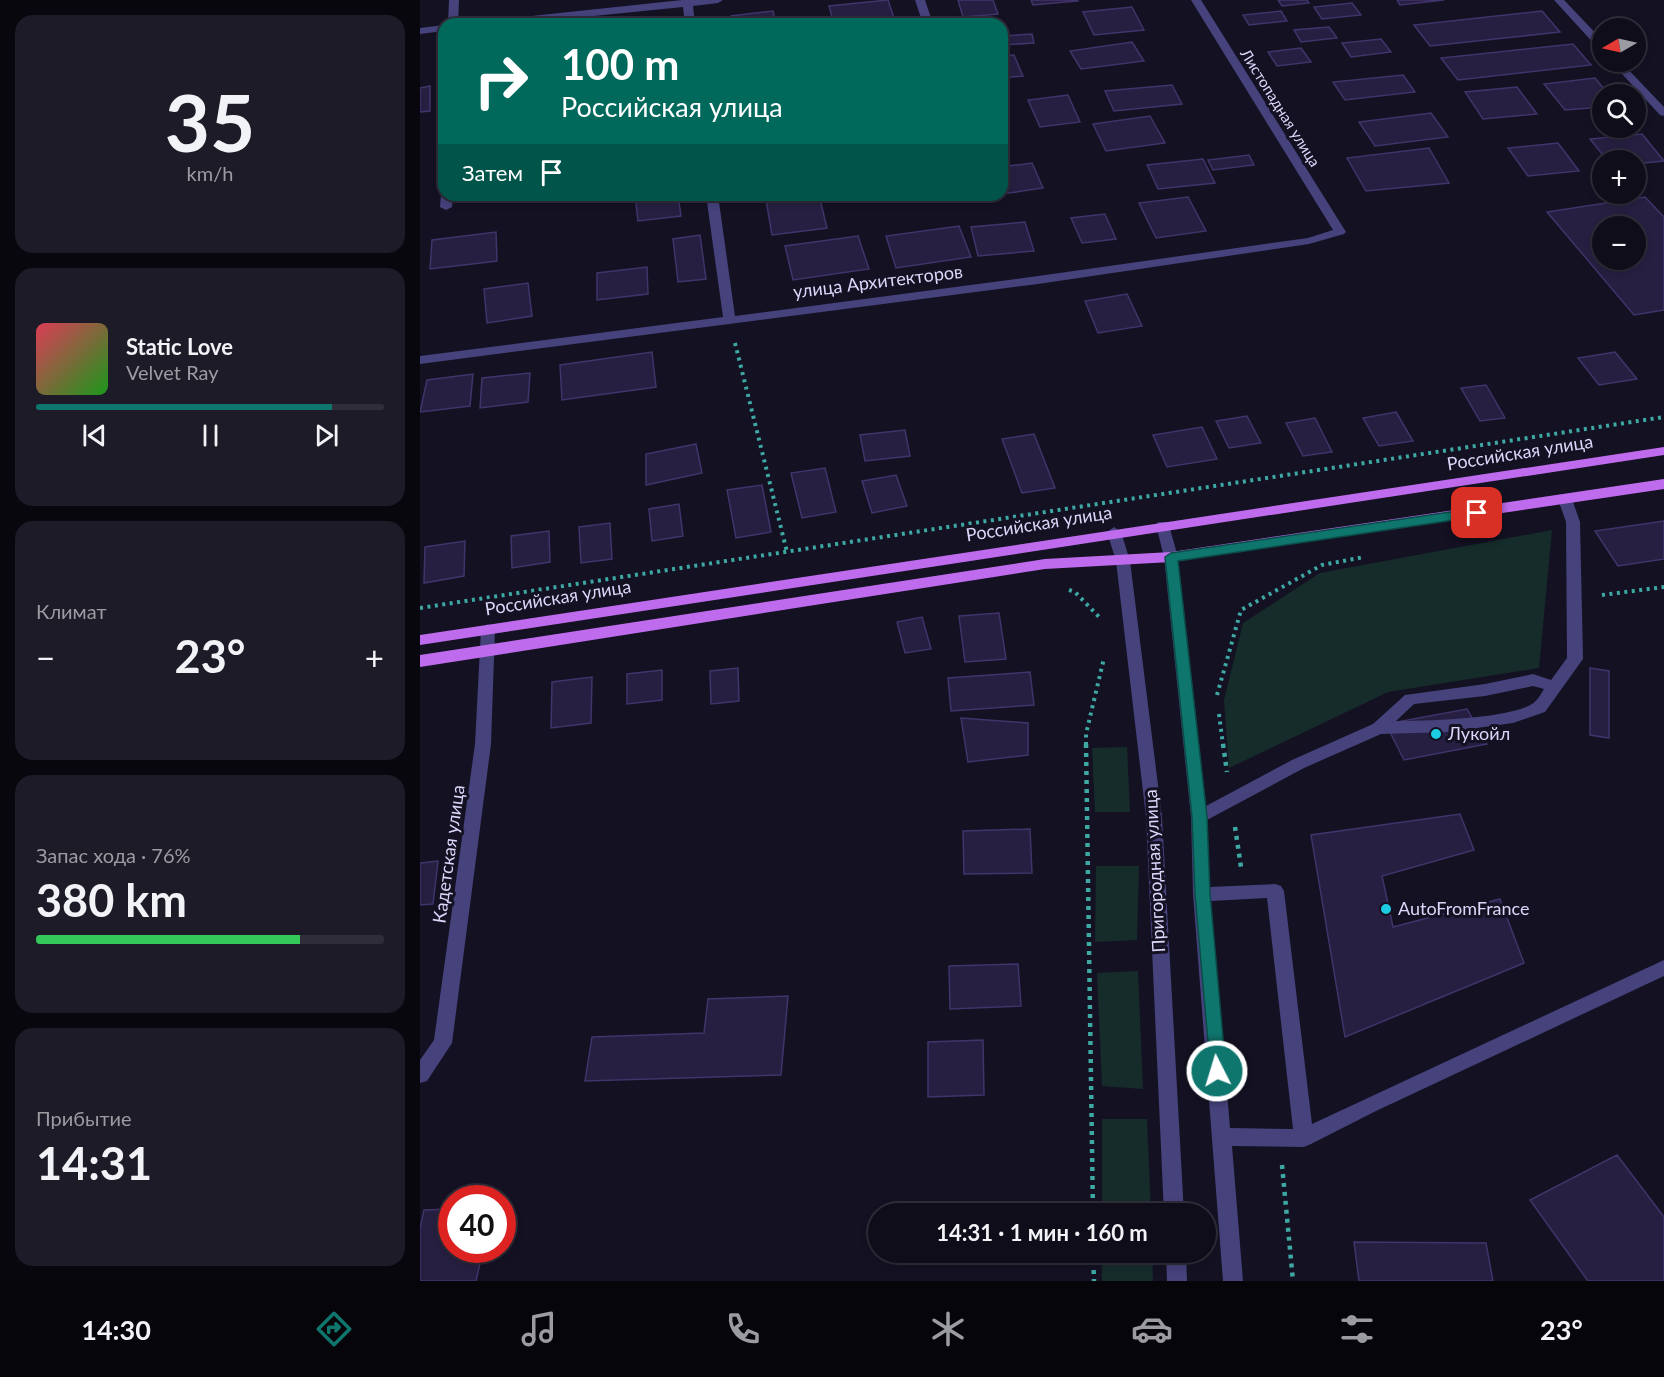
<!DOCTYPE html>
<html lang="ru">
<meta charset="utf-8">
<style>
body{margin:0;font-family:Lato,sans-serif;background:#1d1b27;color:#f1f3f6;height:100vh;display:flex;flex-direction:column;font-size:22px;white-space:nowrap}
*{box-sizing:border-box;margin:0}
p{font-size:20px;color:#9b9ca2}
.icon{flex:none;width:33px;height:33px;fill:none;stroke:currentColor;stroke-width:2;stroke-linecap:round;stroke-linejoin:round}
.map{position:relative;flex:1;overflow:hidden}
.panel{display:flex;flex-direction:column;gap:15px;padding:15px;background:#08070e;width:420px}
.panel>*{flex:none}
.guide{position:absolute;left:18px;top:18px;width:570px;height:183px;border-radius:18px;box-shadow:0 3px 9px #0003,0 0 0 2px #2f2d39;background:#00695c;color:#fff;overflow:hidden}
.needle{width:39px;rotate:261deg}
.buttons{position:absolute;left:1172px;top:18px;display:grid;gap:12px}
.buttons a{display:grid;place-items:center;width:54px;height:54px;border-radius:50%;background:#0f0d1a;box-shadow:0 3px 9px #0003,0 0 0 2px #2f2d39;font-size:30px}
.speed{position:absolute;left:18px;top:1185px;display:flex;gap:12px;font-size:30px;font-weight:700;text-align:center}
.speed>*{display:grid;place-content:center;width:78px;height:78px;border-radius:50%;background:#0f0d1a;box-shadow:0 3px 9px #0003,0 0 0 2px #2f2d39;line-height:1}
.speed .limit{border:9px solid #d22;background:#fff;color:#111}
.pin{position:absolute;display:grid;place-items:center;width:51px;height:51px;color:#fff;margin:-26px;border-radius:12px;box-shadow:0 3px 9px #0006}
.me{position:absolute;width:66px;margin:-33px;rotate:355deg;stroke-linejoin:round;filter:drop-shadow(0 0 4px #0008)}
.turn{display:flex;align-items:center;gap:21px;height:126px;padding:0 24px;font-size:27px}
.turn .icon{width:78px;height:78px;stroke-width:2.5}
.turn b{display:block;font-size:42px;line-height:51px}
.then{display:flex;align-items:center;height:57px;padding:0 24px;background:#0003;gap:12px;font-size:22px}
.big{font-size:45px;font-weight:700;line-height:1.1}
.panel .widget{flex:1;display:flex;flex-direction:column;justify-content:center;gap:9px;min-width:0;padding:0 21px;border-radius:18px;background:#1d1b27}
.panel .dial{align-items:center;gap:0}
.dial b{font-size:78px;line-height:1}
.song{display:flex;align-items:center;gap:18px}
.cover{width:72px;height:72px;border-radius:9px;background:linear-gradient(135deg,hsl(350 70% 55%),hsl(120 70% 35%))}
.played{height:6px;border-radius:3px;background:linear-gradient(90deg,#0f766e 85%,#2f2d39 85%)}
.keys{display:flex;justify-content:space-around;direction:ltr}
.heat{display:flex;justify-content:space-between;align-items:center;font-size:33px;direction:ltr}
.charge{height:9px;border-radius:4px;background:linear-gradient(90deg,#34c759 76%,#2f2d39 0)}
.trip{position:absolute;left:448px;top:1203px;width:348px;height:60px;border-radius:30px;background:#0f0d1a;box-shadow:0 3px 9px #0003,0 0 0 2px #2f2d39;font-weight:700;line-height:60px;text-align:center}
.menu{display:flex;height:96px;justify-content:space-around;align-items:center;background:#06050a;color:#9b9ca2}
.menu .icon{width:42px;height:42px}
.menu .active{color:#0f766e}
.menu b{font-size:27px;color:#f1f3f6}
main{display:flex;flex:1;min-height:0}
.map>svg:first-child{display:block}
.green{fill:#152c2b}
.building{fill:#271f41;stroke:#40346a;stroke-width:1.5;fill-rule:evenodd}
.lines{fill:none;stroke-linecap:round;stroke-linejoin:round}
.path-far1{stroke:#3ea8a3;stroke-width:4;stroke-dasharray:3 4.5;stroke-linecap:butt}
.path{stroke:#3ea8a3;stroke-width:4.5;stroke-dasharray:4 5;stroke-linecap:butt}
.minor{fill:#45427c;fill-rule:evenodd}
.major{fill:#be6ced;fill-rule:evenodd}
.route{fill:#0f766e;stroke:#0a4d48;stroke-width:1.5}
.poi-dot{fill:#1ccce2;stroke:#141123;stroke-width:2}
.labels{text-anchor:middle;stroke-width:6;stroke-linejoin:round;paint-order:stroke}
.far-street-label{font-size:15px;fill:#dcd7fa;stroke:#141123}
.street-label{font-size:18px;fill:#dcd7fa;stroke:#141123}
.poi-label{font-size:18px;fill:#dcd7fa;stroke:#141123;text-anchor:start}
</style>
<main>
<section class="panel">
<div class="widget dial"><b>35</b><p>km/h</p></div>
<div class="widget">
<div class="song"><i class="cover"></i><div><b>Static Love</b><p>Velvet Ray</p></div></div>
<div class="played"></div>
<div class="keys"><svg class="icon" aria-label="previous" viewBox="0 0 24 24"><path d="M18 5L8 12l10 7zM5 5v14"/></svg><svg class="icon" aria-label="pause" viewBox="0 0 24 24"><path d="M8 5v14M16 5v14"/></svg><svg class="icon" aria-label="next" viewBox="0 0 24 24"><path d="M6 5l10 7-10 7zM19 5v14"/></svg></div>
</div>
<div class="widget"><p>Климат</p>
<div class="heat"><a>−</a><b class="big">23°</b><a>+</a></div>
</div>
<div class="widget"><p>Запас хода · 76%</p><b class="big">380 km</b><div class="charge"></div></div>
<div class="widget"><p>Прибытие</p><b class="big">14:31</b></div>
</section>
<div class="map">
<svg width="1244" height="1281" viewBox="0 0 1244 1281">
<rect width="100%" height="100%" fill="#141123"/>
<path class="green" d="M1132,530L1119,668L968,692L809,768L804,700L823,623L900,573Z
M707,747L710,812H675L672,748Z
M676,866H719L717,940L675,942Z
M718,971L723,1089L682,1086L677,973Z
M682,1119H727L731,1213H682Z
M682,1253H732L733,1281H682Z"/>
<path class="building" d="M468,0L475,21L414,24L409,6Z
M538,0H573L578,14L543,17Z
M611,0H657L658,1L613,5Z
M858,0H887L889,3L862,6Z
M977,0H1024L980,5Z
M932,3L941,15L902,19L894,7Z
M712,7L724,30L674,35L663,12Z
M353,11L356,24H313L311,16Z
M861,11L867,21L829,25L823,15Z
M1122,11L1140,32L1010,46L994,25Z
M909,27L917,38L881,42L874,30Z
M612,34L614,43L582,45V36Z
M961,39L971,52L931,57L922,43Z
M712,42L724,61L661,69L650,51Z
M1153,44L1171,65L1038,80L1021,58Z
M881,48L891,62L857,66L848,52Z
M594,55L603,76L582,78V56Z
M983,75L995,92L925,100L913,82Z
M1175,78L1188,94H1182V107L1145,110L1124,84Z
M752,85L762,104L694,111L685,91Z
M10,86V111L0,112V88Z
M1097,87L1117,114L1063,119L1045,92Z
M648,95L660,122L620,127L608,100Z
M1011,113L1028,137L955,146L939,122Z
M730,116L745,143L686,151L673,124Z
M1222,134L1244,161L1215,164V160H1187L1170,139Z
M1138,143L1159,171L1108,176L1088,148Z
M1009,148L1029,183L946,191L927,158Z
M829,155L834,165L793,170L788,160Z
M783,159L795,183L738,189L727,165Z
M612,163L623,188L582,194V167Z
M215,195H258L261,216L218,221Z
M399,195L407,228L352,235L346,200Z
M768,197L786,231L736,238L719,203Z
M1225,197L1244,217V310L1214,315L1127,212ZM1182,226H1215V260H1182Z
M685,214L696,239L662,243L651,218Z
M605,222L614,251L558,256L551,227Z
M539,226L551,257L476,268L466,236Z
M76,232L77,261L10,269L12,240Z
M280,235L286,279L258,282L253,239Z
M438,236L449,269L373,280L365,246Z
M227,267L228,294L177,300V273Z
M108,283L112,316L67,323L64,289Z
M707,294L722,326L678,333L665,301Z
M232,352L236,387L142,400L140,365Z
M1195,352L1217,379L1179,385L1158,358Z
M110,373L108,402L60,408L62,378Z
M53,374L50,406L0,412L7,380Z
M1066,385L1085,418L1060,421L1041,388Z
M976,412L993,441L959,446L943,418Z
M827,416L841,443L809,448L796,421Z
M895,418L912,452L883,456L866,423Z
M782,427L797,459L747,467L733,435Z
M485,430L490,456L445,461L440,435Z
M614,434L635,488L602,493L582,439Z
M276,444L282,473L226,485V454Z
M405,468L416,512L382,518L371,473Z
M476,475L487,506L452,513L442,481Z
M342,485L351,532L316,538L307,490Z
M259,504L263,536L232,541L229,509Z
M1244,521V559L1198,566L1175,531Z
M190,523L192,559L161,563L159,527Z
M129,531L130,562L92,568L91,536Z
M45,541L44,576L4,583L5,547Z
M579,613L586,659L545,662L539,616Z
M502,617L511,649L485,653L477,622Z
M318,668L319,701L291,704L290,671Z
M1170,668L1189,671V738L1170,735Z
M242,670V700L207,704V674Z
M610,672L614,705L531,711L528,678Z
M172,677L171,723L131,728L132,682Z
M1047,709L1067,744L984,760L966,724Z
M541,718L608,723V755L548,762Z
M1040,814L1054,850L962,876L973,927L1080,899L1104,963L925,1037L891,835Z
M610,829L612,873L544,874L543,831Z
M18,861L13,904L0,905V863Z
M598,964L601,1006L530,1009L529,966Z
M368,996L361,1075L165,1081L172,1037L284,1033L288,999Z
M563,1040L564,1095L508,1097V1042Z
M1197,1155L1244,1217V1281H1168L1110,1200Z
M32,1209V1250H63L56,1281H0V1228L4,1210Z
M934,1242L1066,1243L1073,1281H939Z"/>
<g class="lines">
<path class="path-far1" d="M315,343L367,552
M649,590L655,592L680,618
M1182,595L1244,587
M0,608L1244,417
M797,695L821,610L902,565L944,557
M799,714L803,745
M666,745V734L684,658"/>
<path class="path" d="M666,744L673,1214
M803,744L807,772
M815,827L821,867
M862,1165L873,1281
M673,1252L674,1281"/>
<path class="minor" d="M29,0H39L38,24H28Z
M262,0H303L298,3L273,6L275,24H265L263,7L94,24H60L65,21Z
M495,0H505L513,24H503Z
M771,0H781L926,232L924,234L889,244L618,284L0,364V356L303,317L286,195H298L315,316L618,276L888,238L913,230Z
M1134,0H1144L1182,40V49L1178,48Z
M24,25V31L0,34V28Z
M1191,62H1201L1244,107V116L1240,115Z
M24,192V195H33L32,207L26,210L20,207L21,195Z
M1145,494L1152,499L1160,522L1163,659L1125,712L1093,723L1028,732L961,734L884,768L787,820L790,887L855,884L861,886L864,891L892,1124L1244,960V976L956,1111L891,1144L884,1147L812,1146L823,1281H803L773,894L771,817L744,557L736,525L738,522H748L758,557L786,806L872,760L953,724L985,695L1065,684L1113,674L1131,680L1147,658L1146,522L1138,499ZM1113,686L1124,689C1121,694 1117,701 1112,704C1088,719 1006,721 976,721L994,704L1065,696ZM847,898L873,1129L810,1128L791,901Z
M694,527L701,532L710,561L742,817L764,1214H744L726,817L696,561L687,532Z
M68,624L75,629L71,744L32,1043L7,1081L0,1083V1060L14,1040L55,744L61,629Z
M746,1252H766L767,1281H747Z"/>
<path class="major" d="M1244,447V455L0,645V635Z
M1244,479V489L751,562L625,569L0,667V655L625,559L751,552Z"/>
</g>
<path class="route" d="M1057,508L1061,510V516L758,561L787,817L790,894L806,1071L803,1076L797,1079L791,1076L775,894L772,817L745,557L751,553Z"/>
<g class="poi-dot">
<circle cx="1016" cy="734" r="6"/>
<circle cx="966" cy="909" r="6"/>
</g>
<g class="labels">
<g class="far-street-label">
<text transform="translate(860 108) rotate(58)" y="5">Листопадная улица</text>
</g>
<g class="street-label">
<text transform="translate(458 282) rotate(-7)" y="6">улица Архитекторов</text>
<text transform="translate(1100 453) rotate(-9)" y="6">Российская улица</text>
<text transform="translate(619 524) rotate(-9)" y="6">Российская улица</text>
<text transform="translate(138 598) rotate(-9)" y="6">Российская улица</text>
<text transform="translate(29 854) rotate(-82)" y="6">Кадетская улица</text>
<text transform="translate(735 871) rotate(-93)" y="6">Пригородная улица</text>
</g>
<g class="poi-label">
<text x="1028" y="740">Лукойл</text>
<text x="978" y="915">AutoFromFrance</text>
</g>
</g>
</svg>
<div class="buttons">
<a><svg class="needle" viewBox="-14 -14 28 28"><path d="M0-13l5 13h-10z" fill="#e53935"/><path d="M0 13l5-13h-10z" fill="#9b9ca2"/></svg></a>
<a><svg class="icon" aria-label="search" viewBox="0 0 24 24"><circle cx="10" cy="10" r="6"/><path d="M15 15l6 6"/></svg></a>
<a>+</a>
<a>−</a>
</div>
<div class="speed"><div class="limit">40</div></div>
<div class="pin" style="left:1057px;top:513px;background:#d93025"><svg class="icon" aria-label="arrive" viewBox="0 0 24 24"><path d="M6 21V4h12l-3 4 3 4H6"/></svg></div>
<svg class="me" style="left:797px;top:1071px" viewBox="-20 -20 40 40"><circle r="17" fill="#0f766e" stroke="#fff" stroke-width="3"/><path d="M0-11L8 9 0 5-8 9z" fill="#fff"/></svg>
<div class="trip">14:31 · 1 мин · 160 m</div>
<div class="guide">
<div class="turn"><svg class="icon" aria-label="right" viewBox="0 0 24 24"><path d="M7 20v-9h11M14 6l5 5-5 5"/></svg><div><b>100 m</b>Российская улица</div></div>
<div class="then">Затем<svg class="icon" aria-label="arrive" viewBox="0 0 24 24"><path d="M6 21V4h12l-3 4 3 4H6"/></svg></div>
</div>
</div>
</main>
<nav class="menu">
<b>14:30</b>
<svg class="icon active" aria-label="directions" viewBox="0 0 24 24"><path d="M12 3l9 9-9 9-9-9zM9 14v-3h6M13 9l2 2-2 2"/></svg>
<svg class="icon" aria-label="music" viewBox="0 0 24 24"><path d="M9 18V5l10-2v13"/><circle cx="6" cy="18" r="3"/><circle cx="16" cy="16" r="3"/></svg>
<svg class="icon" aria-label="phone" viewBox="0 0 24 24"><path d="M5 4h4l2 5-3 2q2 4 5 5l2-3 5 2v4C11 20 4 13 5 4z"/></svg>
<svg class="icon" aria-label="climate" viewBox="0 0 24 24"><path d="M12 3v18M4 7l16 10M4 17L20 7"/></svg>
<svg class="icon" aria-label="car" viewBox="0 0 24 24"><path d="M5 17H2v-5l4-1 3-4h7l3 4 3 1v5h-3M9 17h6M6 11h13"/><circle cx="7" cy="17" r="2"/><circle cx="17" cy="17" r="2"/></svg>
<svg class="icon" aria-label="filters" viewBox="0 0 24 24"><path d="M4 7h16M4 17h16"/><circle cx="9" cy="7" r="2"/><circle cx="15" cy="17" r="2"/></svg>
<b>23°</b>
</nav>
